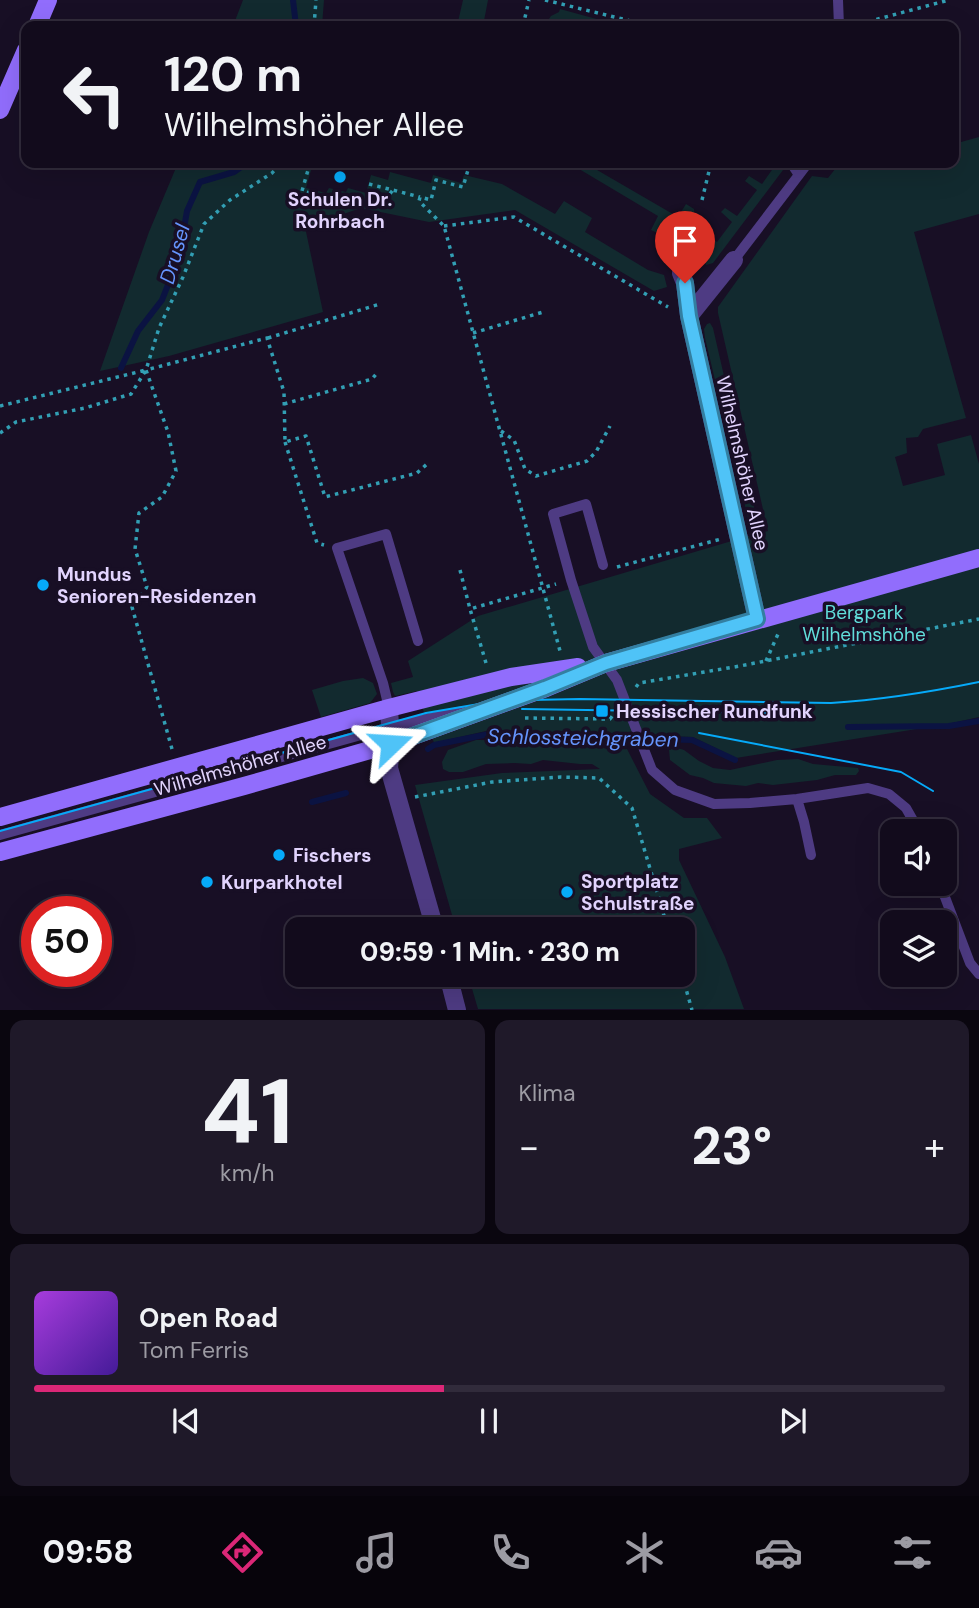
<!DOCTYPE html>
<html lang="de">
<meta charset="utf-8">
<style>
body{margin:0;font-family:"DM Sans",sans-serif;background:#1f1929;color:#f1f3f6;height:100vh;display:flex;flex-direction:column;font-size:26px;white-space:nowrap}
*{box-sizing:border-box;margin:0}
p{font-size:23px;color:#9c9ba3}
.icon{flex:none;width:38px;height:38px;fill:none;stroke:currentColor;stroke-width:2;stroke-linecap:round;stroke-linejoin:round}
.map{position:relative;height:1010px;overflow:hidden}
.details{display:flex;flex-direction:column;gap:10px;padding:10px;background:#0a060f;flex:1}
.details>*{flex:none}
.hud{position:absolute;left:21px;top:21px;width:938px;height:147px;border-radius:14px;box-shadow:0 7px 28px #0002,0 0 0 2px #312b3b;background:#120b1c;color:#f1f3f6;overflow:hidden}
.buttons{position:absolute;left:880px;top:819px;display:grid;gap:14px}
.buttons a{display:grid;place-items:center;width:77px;height:77px;border-radius:14px;background:#120b1c;box-shadow:0 7px 28px #0002,0 0 0 2px #312b3b;font-size:35px}
.speed{position:absolute;left:21px;top:896px;display:flex;gap:14px;font-size:35px;font-weight:700;text-align:center}
.speed>*{display:grid;place-content:center;width:91px;height:91px;border-radius:50%;background:#120b1c;box-shadow:0 7px 28px #0002,0 0 0 2px #312b3b;line-height:1}
.speed .limit{border:10px solid #d22;background:#fff;color:#111}
.pin{position:absolute;display:grid;place-items:center;width:60px;height:60px;color:#fff;margin:-72px -30px;border-radius:50% 50% 50% 0;rotate:-45deg;box-shadow:0 0 7px #0007}
.pin .icon{rotate:45deg}
.me{position:absolute;width:77px;margin:-38px;rotate:70deg;stroke-linejoin:round;filter:drop-shadow(0 0 5px #0008)}
.turn{display:flex;align-items:center;gap:24px;height:147px;padding:0 28px;font-size:32px}
.turn .icon{width:91px;height:91px;stroke-width:2.5}
.turn b{display:block;font-size:49px;line-height:60px}
.big{font-size:52px;font-weight:800;line-height:1.1}
.details .tile{flex:1;display:flex;flex-direction:column;justify-content:center;gap:10px;min-width:0;padding:0 24px;border-radius:14px;background:#1f1929}
.details .dial{align-items:center;gap:0}
.dial b{font-size:91px;line-height:1}
.song{display:flex;align-items:center;gap:21px}
.cover{width:84px;height:84px;border-radius:10px;background:linear-gradient(135deg,hsl(280 70% 55%),hsl(260 70% 35%))}
.played{height:7px;border-radius:4px;background:linear-gradient(90deg,#db2777 45%,#312b3b 45%)}
.keys{display:flex;justify-content:space-around;direction:ltr}
.heat{display:flex;justify-content:space-between;align-items:center;font-size:38px;direction:ltr}
.details .tiles{flex:1;display:grid;gap:10px;grid-template-columns:1fr 1fr}
.tile:last-child{grid-column:span 2}
.trip{position:absolute;left:285px;top:917px;width:410px;height:70px;border-radius:14px;background:#120b1c;box-shadow:0 7px 28px #0002,0 0 0 2px #312b3b;font-weight:800;line-height:70px;text-align:center}
.dock{display:flex;height:112px;justify-content:space-around;align-items:center;background:#07040b;color:#9c9ba3}
.dock .icon{width:49px;height:49px}
.dock .current{color:#db2777}
.dock b{font-size:32px;color:#f1f3f6}
.map>svg:first-child{display:block}
.green{fill:#122a2f}
.lines{fill:none;stroke-linecap:round;stroke-linejoin:round}
.stream{stroke:#0b1342;stroke-width:6}
.path{stroke:#329fb4;stroke-width:3.5;stroke-dasharray:3.5 5;stroke-linecap:butt}
.lane{stroke:#4e3b83;stroke-width:10}
.street{stroke:#4e3b83;stroke-width:18}
.secondary{stroke:#916dfc;stroke-width:18}
.tram{stroke:#06aaf9;stroke-width:2}
.route-casing{stroke:#337fa1;stroke-width:18}
.route{stroke:#4fc3f7;stroke-width:12}
.poi-dot{fill:#06aaf9;stroke:#180f25;stroke-width:2.5}
.labels{text-anchor:middle;stroke-width:7;stroke-linejoin:round;paint-order:stroke}
.poi-label{font-size:19px;font-weight:bold;fill:#e2d4fe;stroke:#180f25;text-anchor:start}
.street-label{font-size:19px;fill:#e2d4fe;stroke:#180f25}
.park-label{font-size:19px;fill:#61ddda;stroke:#180f25}
.water-label{font-size:21px;font-style:italic;fill:#6594fc;stroke:#180f25}
</style>
<div class="map">
<svg width="979" height="1010" viewBox="0 0 979 1010">
<rect width="100%" height="100%" fill="#180f25"/>
<path class="green" d="M243,0H324L322,26H233Z
M463,0H488L483,26H457Z
M560,9L622,26H551L549,19L551,16L559,12Z
M979,137V214L914,232L966,418L923,429L918,437L906,438L907,453L895,457L903,486L945,475L937,444L971,435L979,464V717L948,724L736,758L693,737L486,731L434,743L417,691L395,696L393,692L391,683L413,677L408,661L478,616L752,535L705,338L704,329L707,324L710,323L713,328L760,533L768,531L718,313V307L812,176L828,178L840,163H954V144Z
M178,163H313L306,188L326,193L329,188L346,192L348,188L366,193L371,175L388,180L390,172L431,183L433,175L461,183L464,175L502,184L555,214L564,201L592,218L585,232L648,270L664,275L667,287L654,291L515,210L429,222L361,208L305,227L323,312L169,356L100,371L149,232Z
M569,163H585L678,217L686,204L694,209V214C680,233 676,242 651,230L658,216Z
M769,163H786V166L713,263L706,265L700,240L705,233L717,242L732,222L721,212L725,208L737,216L757,190L745,181L749,176L762,184L774,167Z
M363,678L373,683L377,694L370,703L321,717L312,690L343,681Z
M476,740L587,741L610,743L627,749L650,794L684,818H707L722,838L679,849V860L725,957L744,1009H478L468,975H682V929H456L415,785L502,773L600,769L592,764H580L543,760L531,764L514,763L486,764L463,772H449L443,769L442,762L448,750Z
M674,747L684,750L699,761L713,768L730,770L777,760L798,759L813,764L858,768L859,771L856,775H835L817,780L773,785L758,783L746,786L714,783L703,778L690,775L670,760L669,750Z"/>
<g class="lines">
<path class="stream" d="M293,0L296,26
M121,368L138,331L162,300L179,257L187,211L200,182L234,172L247,163
M848,727L949,726L979,721
M428,749L434,745L489,734L692,740L735,760
M312,802L346,793"/>
<path class="path" d="M545,0L651,26
M314,26L316,0
M523,26L529,0
M864,26L863,23L949,0
M310,163L302,191L326,197L388,196L393,190
M470,163L463,187L436,180L431,200L420,197L419,201L444,226L560,651
M369,184L420,197
M702,200L711,163
M444,226L514,217L668,307
M473,333L543,312
M268,338L380,304
M284,404L372,379L377,373
M0,406L146,370
M501,431L514,440L525,469L536,476L587,461L596,452L610,426
M0,433L16,422L85,408L131,394L146,370L159,328L183,277L204,224L230,200L272,173L282,163
M285,442L317,543L324,545
M617,567L721,539
M460,570L470,609
M766,661L778,634
M486,663L470,609L556,584
M636,687L639,683L645,682L740,666L979,619
M525,718L610,719L613,715
M172,749L132,607L147,587L135,549L139,513L162,497L176,471L168,432L146,370L267,338L284,392L285,442L306,436L325,497L417,473L427,464
M415,797L492,782L561,777L599,778L632,808L668,929
M682,975L692,1010"/>
<path class="lane" d="M838,0L839,26
M791,163L799,175
M734,260L808,163
M603,565L586,504L553,514L571,580L593,647L617,680L652,770L675,790L714,804L750,803L797,799L868,788L889,794L906,808L919,831
M389,708L383,683L337,548L386,534L418,641
M797,799L804,822L811,855
M0,835L390,727L463,711
M940,884L970,963L979,974"/>
<path class="street" d="M681,273L685,283L689,316L757,619
M689,316L734,260
M389,708L391,744L389,768L435,929
M448,975L457,1010"/>
<path class="secondary" d="M37,26L48,0
M0,110L26,50
M0,817L389,708L511,677L578,667
M0,852L244,786L391,744L546,688L606,663L979,558"/>
<path class="tram" d="M522,709L777,713
M699,733L901,772L933,791
M0,831L426,713L479,704L530,700L580,699L831,703C881,700 930,692 979,682"/>
</g>
<g class="lines">
<defs>
<path id="route" d="M391,744L545,688L606,663L757,619L689,316L685,283"/>
</defs>
<use href="#route" class="route-casing"/>
<use href="#route" class="route"/>
</g>
<g class="poi-dot">
<circle cx="340" cy="177" r="7"/>
<circle cx="43" cy="585" r="7"/>
<rect x="595" y="704" width="14" height="14" rx="3.5"/>
<circle cx="279" cy="855" r="7"/>
<circle cx="207" cy="882" r="7"/>
<circle cx="567" cy="892" r="7"/>
</g>
<g class="labels">
<g class="poi-label">
<text x="340" y="206" text-anchor="middle">Schulen Dr.<tspan x="340" dy="22">Rohrbach</tspan></text>
<text x="57" y="581">Mundus<tspan x="57" dy="22">Senioren-Residenzen</tspan></text>
<text x="616" y="718">Hessischer Rundfunk</text>
<text x="293" y="862">Fischers</text>
<text x="581" y="888">Sportplatz<tspan x="581" dy="22">Schulstraße</tspan></text>
<text x="221" y="889">Kurparkhotel</text>
</g>
<g class="street-label">
<text transform="translate(743 463) rotate(77)" y="7">Wilhelmshöher Allee</text>
<text transform="translate(240 765) rotate(-16)" y="7">Wilhelmshöher Allee</text>
</g>
<g class="park-label">
<text x="864" y="619">Bergpark<tspan x="864" dy="22">Wilhelmshöhe</tspan></text>
</g>
<g class="water-label">
<text transform="translate(175 254) rotate(-74)" y="7">Drusel</text>
<text transform="translate(583 738) rotate(1)" y="7">Schlossteichgraben</text>
</g>
</g>
</svg>
<div class="buttons">
<a><svg class="icon" aria-label="sound" viewBox="0 0 24 24"><path d="M4 9h4l5-4v14l-5-4H4zM17 9q2 3 0 6"/></svg></a>
<a><svg class="icon" aria-label="layers" viewBox="0 0 24 24"><path d="M12 4l9 5-9 5-9-5zM3 14l9 5 9-5"/></svg></a>
</div>
<div class="speed"><div class="limit">50</div></div>
<div class="pin" style="left:685px;top:283px;background:#d93025"><svg class="icon" aria-label="arrive" viewBox="0 0 24 24"><path d="M6 21V4h12l-3 4 3 4H6"/></svg></div>
<svg class="me" style="left:391px;top:744px" viewBox="-20 -20 40 40"><path d="M0-17L14 15 0 8-14 15z" fill="#4fc3f7" stroke="#fff" stroke-width="4"/></svg>
<div class="trip">09:59 · 1 Min. · 230 m</div>
<div class="hud">
<div class="turn"><svg class="icon" aria-label="left" viewBox="0 0 24 24"><path d="M17 20v-9H6M10 6l-5 5 5 5"/></svg><div><b>120 m</b>Wilhelmshöher Allee</div></div>
</div>
</div>
<section class="details">
<div class="tiles">
<div class="tile dial"><b>41</b><p>km/h</p></div>
<div class="tile"><p>Klima</p>
<div class="heat"><a>−</a><b class="big">23°</b><a>+</a></div>
</div>
<div class="tile">
<div class="song"><i class="cover"></i><div><b>Open Road</b><p>Tom Ferris</p></div></div>
<div class="played"></div>
<div class="keys"><svg class="icon" aria-label="previous" viewBox="0 0 24 24"><path d="M18 5L8 12l10 7zM5 5v14"/></svg><svg class="icon" aria-label="pause" viewBox="0 0 24 24"><path d="M8 5v14M16 5v14"/></svg><svg class="icon" aria-label="next" viewBox="0 0 24 24"><path d="M6 5l10 7-10 7zM19 5v14"/></svg></div>
</div>
</div>
</section>
<nav class="dock">
<b>09:58</b>
<svg class="icon current" aria-label="directions" viewBox="0 0 24 24"><path d="M12 3l9 9-9 9-9-9zM9 14v-3h6M13 9l2 2-2 2"/></svg>
<svg class="icon" aria-label="music" viewBox="0 0 24 24"><path d="M9 18V5l10-2v13"/><circle cx="6" cy="18" r="3"/><circle cx="16" cy="16" r="3"/></svg>
<svg class="icon" aria-label="phone" viewBox="0 0 24 24"><path d="M5 4h4l2 5-3 2q2 4 5 5l2-3 5 2v4C11 20 4 13 5 4z"/></svg>
<svg class="icon" aria-label="climate" viewBox="0 0 24 24"><path d="M12 3v18M4 7l16 10M4 17L20 7"/></svg>
<svg class="icon" aria-label="car" viewBox="0 0 24 24"><path d="M5 17H2v-5l4-1 3-4h7l3 4 3 1v5h-3M9 17h6M6 11h13"/><circle cx="7" cy="17" r="2"/><circle cx="17" cy="17" r="2"/></svg>
<svg class="icon" aria-label="filters" viewBox="0 0 24 24"><path d="M4 7h16M4 17h16"/><circle cx="9" cy="7" r="2"/><circle cx="15" cy="17" r="2"/></svg>
</nav>
